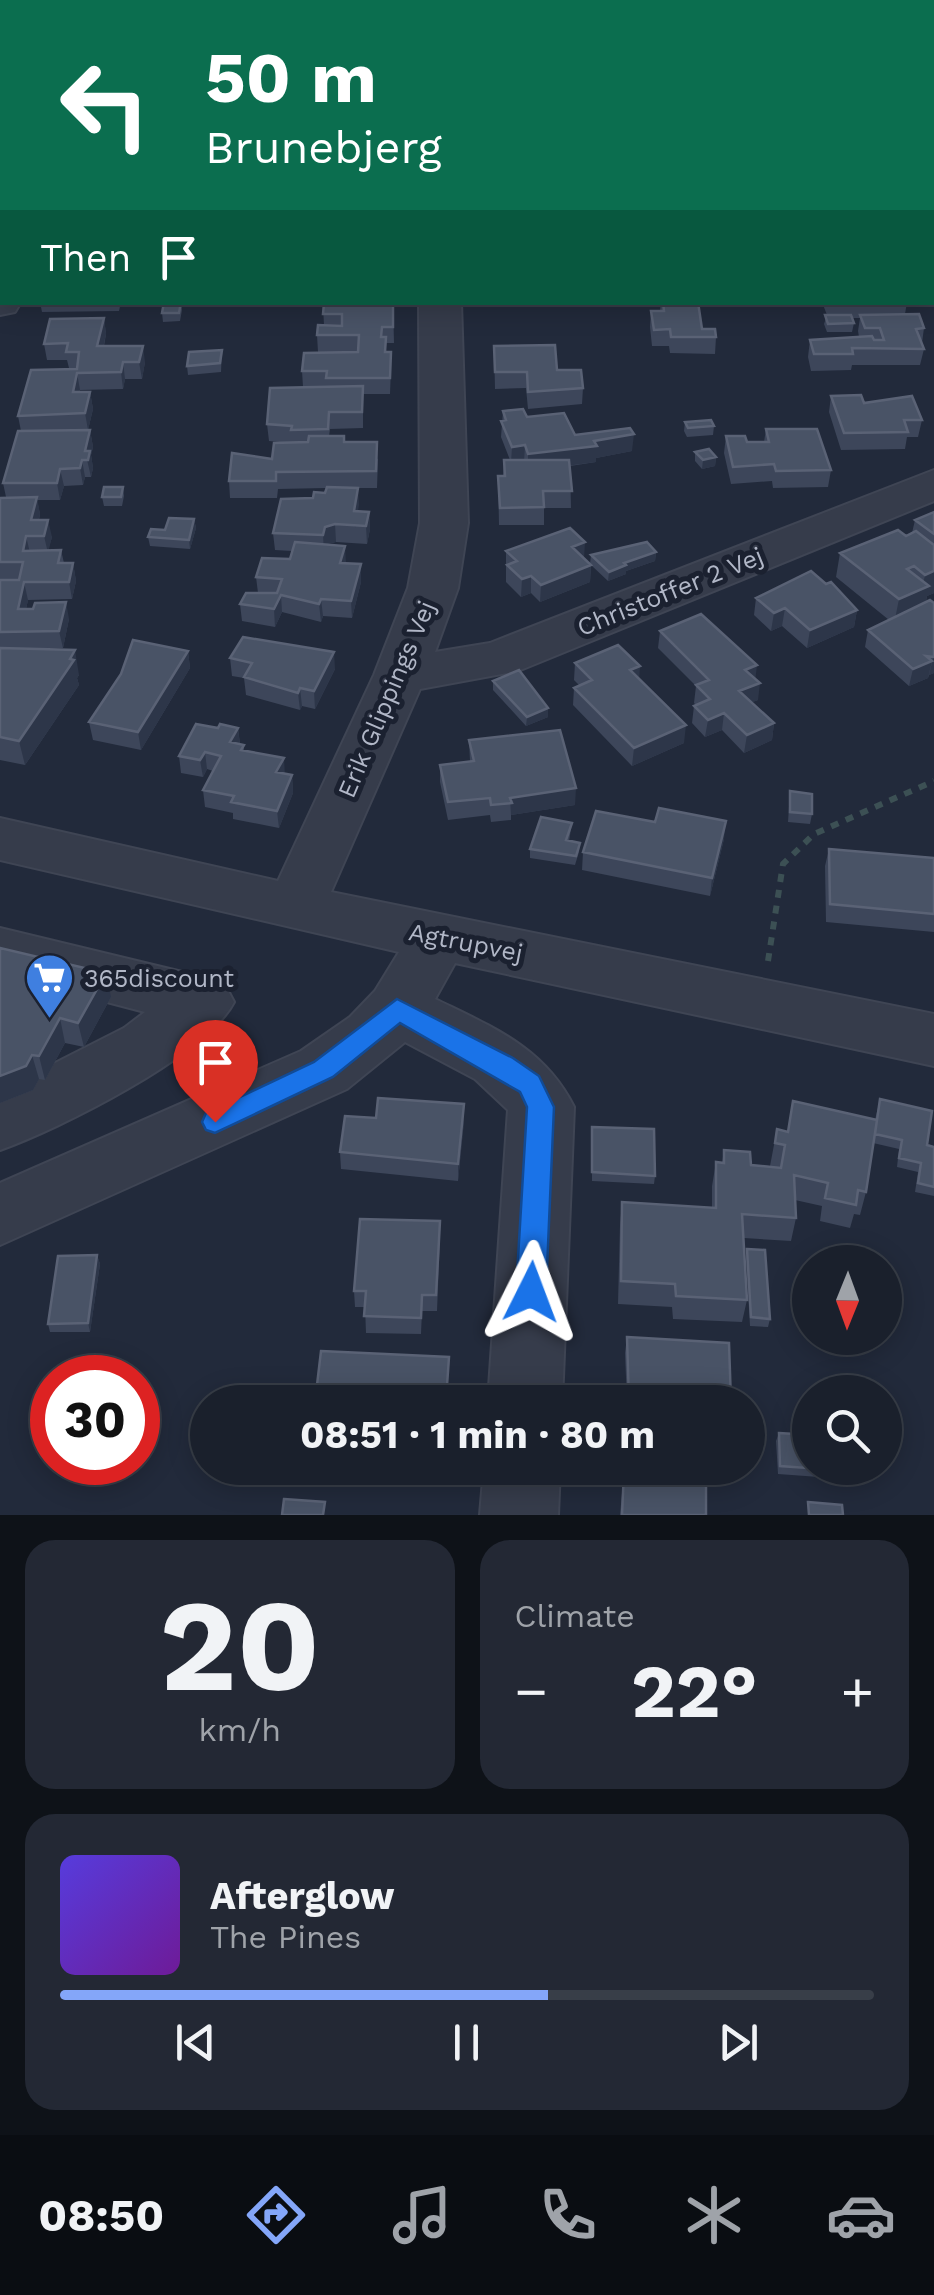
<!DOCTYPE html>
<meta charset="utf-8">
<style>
body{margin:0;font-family:"Work Sans",sans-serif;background:#232834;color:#f1f3f6;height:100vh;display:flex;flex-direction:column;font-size:38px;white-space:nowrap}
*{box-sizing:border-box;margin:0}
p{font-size:32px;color:#9fa3a9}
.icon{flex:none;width:55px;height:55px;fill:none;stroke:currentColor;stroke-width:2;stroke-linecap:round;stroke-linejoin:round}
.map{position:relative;height:1515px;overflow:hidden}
.drawer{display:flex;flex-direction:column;gap:25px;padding:25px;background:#0e1218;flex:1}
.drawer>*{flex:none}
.banner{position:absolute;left:0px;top:0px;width:935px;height:305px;box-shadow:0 5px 25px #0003,0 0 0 2px #383e48;background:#0b6e4f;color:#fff;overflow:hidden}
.needle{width:65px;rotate:181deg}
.buttons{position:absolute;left:792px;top:1245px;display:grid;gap:20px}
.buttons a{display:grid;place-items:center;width:110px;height:110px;border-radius:50%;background:#1a202c;box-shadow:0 5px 25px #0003,0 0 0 2px #383e48;font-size:50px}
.speed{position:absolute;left:30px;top:1355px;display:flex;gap:20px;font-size:50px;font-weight:700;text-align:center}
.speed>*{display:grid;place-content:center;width:130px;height:130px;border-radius:50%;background:#1a202c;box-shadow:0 5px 25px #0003,0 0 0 2px #383e48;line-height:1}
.speed .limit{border:15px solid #d22;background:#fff;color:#111}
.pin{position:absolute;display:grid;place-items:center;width:85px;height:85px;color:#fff;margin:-102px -42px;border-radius:50% 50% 50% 0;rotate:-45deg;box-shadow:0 0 10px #0007}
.pin .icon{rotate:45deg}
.me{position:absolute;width:110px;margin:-55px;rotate:3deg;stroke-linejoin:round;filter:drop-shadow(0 0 8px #0008)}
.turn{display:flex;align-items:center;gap:35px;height:210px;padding:0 40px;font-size:45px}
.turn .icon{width:130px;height:130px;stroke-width:2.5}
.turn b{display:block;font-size:70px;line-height:85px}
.then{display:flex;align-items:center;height:95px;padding:0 40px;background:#0003;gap:20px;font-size:38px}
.big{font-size:75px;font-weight:700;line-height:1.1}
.drawer .widget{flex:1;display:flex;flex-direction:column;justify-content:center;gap:15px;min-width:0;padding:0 35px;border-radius:30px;background:#232834}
.drawer .dial{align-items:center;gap:0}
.dial b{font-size:130px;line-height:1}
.song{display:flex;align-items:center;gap:30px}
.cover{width:120px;height:120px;border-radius:15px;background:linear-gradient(135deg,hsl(250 70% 55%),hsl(280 70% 35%))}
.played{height:10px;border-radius:5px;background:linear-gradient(90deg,#84a6f9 60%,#383e48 60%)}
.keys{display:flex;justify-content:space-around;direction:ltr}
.heat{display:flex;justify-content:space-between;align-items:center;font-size:55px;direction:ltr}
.drawer .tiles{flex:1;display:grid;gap:25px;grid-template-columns:1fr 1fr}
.widget:last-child{grid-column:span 2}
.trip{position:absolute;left:190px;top:1385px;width:575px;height:100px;border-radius:50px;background:#1a202c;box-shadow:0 5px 25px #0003,0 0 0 2px #383e48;font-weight:700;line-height:100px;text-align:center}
.tab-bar{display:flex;height:160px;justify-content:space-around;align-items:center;background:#0a0d12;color:#9fa3a9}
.tab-bar .icon{width:70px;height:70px}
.tab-bar .on{color:#84a6f9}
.tab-bar b{font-size:45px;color:#f1f3f6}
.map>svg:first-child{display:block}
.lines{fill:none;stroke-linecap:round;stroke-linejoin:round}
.minor-casing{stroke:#3f4554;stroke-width:4}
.path{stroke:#3c5054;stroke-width:6;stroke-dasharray:8 8;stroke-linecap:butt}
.minor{fill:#363c4b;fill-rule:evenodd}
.wall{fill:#3d465a}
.shaded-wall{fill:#2d3649}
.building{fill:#495366;stroke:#5a6275;stroke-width:2.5}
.route{fill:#1a73e8;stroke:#114b97;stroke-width:2.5}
.labels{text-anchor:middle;stroke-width:10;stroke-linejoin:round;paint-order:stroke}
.street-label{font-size:25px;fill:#b1b7c7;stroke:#1b2130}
.poi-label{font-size:25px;fill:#b1b7c7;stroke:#1b2130;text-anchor:start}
</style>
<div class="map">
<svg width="934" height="1515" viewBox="0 0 934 1515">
<rect width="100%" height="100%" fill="#222a3b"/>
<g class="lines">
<defs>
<path id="minor" d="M342,0H380L381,2H344Z
M814,0H934V12L932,2Z
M2,12V32L0,33V13Z
M932,248L934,249V275H932Z
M0,283L2,302H21L15,312L0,315Z
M419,302H461L468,523L458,588L435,652L490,643L934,470V501L518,671L420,689L331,892L934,1014V1066L455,963L435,999C492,1027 544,1047 574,1107L562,1402H488L508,1110L475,1079L405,1042L347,1089L0,1245V1183L301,1051L350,1017L375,991L399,952L0,860V818L278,881L374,675L408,588L420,523Z
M0,928L203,977L225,985L234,1002C206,1056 59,1129 0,1150V1091L124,1028L145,1012L0,974Z
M484,1468H560L558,1515H480Z"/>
</defs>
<use href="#minor" class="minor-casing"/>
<path class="path" d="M768,961L783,864L814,834L934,781"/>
<use href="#minor" class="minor"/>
</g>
<path class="wall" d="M932,32L934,33V130L933,128Z
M0,104H2V144H0Z
M40,302H121L119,311L42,312Z
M181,302L182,310L180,321L163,322L162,313Z
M304,302H393L394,343H386V352L391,368L390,394H363V428L330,429L329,436L378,459L377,488H358V512H369L370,529L367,544L336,542L326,544L346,563L361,582L352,618L323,616L321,622L282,612L275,627L242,621L240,604L258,593L256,577L290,559L292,551L275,550L273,533L313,498L325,493L326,488L278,489L277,498H230L229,481L272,459L289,443L269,441L267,424L303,387L302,371L358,352H318L317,335L324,325L323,306H304Z
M495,302H537L495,305Z
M661,302H698L702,329L716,337L715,354L670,353L669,346H652L650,327L651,311H660Z
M822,302H907L905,314L924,328L922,343L924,349L920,365H852L851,370L811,371L808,357L810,340L859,337L858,331L860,318H852L854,323L852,332H827L824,324L827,315Z
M104,318L106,334L104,346L145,362L142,379H125L123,389L80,390V392H90L93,409L88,430H90L93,447L91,455L93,468L91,477H85L83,485L64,486L60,500H37L40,514L39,520L52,537L48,550H61L64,563H73L76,581L72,599L28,600L26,609L69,619L63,648L16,649L79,675L77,678L79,685L25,765L0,760V498L6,497L3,483L21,431L18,416L77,369L69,368L67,360H47L44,344Z
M494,346L557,370L583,388L582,404L528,409L526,388L495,389Z
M222,350L221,372L188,375L187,366Z
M831,396L922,420L918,437H907L905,449L841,450L829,412Z
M503,411L527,417L575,435L632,451L596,458V462L570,466L571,508H544V525H499L498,476H503L504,460H510L501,437Z
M685,422L714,426L713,435L687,437L684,431Z
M766,429L831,470L828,487L773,488L772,481L731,484L724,453L726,436L747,442H764Z
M695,452L716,457L715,466L702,469L695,461Z
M123,487L124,496L122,506H104L102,497Z
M934,512V593L927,596L926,602L934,603V673L929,675L928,678L909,686L865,647L868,630L889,620L836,577L840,553L906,536L912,533L915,520Z
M194,519L196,528L190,549L150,546L148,537Z
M506,551L584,558L590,564L591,555L656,552L655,561L626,571V574L608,581L591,565L590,582L540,602L531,593L521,597L506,582Z
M756,598L857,610L854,627L807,648L782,626L771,631L754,615Z
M660,631L755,678L758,700L752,702L774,723L772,740L744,753L722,730L705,737L692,723L694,706L696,705L694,703L696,686L658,648Z
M188,651L190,668L141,750L93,740L89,722Z
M230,658L335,669L315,709L302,706L300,710L246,695L244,678L232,676Z
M575,663L639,679L684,743L632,766L573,705L574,688L579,685L574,680Z
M493,681L548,708V717L526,726L493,690Z
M218,728H238L240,744L244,745V750L285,774L292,775L293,793L279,828L233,819V813L205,807L203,790L213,771L207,769L203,777L181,773L179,756Z
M469,740L575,805L511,815V820L491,822L490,815L448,820L440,782V765L470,761Z
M790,791L812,814L810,824L788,822Z
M572,823L569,841L580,843L579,852L575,865L530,858V849Z
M724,839L710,896L582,870L583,852Z
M829,849L934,858V932L826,922L825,866Z
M0,948L111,997L84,1047L65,1043L45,1080L39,1079L33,1090L0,1103Z
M880,1099L927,1145L934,1147V1196L915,1192L918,1172L897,1167L899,1149L873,1143L866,1192L860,1215L854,1214L850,1228L820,1221L822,1206L795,1200L796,1218L791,1241L744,1238L747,1300L742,1322L673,1319L672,1307L618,1304L620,1225L622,1202L712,1208V1186L716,1162L722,1163L724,1150L751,1165L770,1166L777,1129L787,1132L875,1120Z
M464,1121L458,1181L341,1169L340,1152Z
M592,1136L655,1176L654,1184L592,1181Z
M440,1238L437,1311H422L421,1334L366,1333L365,1307H355L354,1291Z
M747,1249L770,1319L768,1327L750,1326L746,1258Z
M97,1255L100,1264L90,1332H50L48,1324Z
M627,1337L731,1402H627L625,1353Z
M449,1357L447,1402H315Z
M779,1433L821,1468L819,1477L778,1474L776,1441Z
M260,1468H392L390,1487L262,1481Z
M629,1468H699L698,1473Z
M624,1471L706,1515H620Z"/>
<path class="shaded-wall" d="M104,318L106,334L100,362L97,346Z
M143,346L145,362L142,379L139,362Z
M123,362L125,379L123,389L121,372Z
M77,373L80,390L75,409L73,392Z
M90,392L93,409L88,430L85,413Z
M90,430L93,447L91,455L93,468L91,477L85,451Z
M634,434L632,451L596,458V462L528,471V454Z
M525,445L524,462L511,463L512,447Z
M716,457L715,466L702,469L703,460Z
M82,460L85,477L83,485L80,468Z
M60,469L64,486L60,500L57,483Z
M358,488L359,505L355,528L354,511Z
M37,497L40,514L34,537L31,520Z
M369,512L370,529L367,544L366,526Z
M194,519L196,528L190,549L189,540Z
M48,520L52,537L48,553L44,536Z
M335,524L336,542L326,544L324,552L323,535L325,527Z
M26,536L30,553L23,551Z
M585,542L584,559L572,547Z
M345,546L346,563H340Z
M656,552L655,561L626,571V574L608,581L609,572L624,563Z
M73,563L76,581L72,599L69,582Z
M361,564V582L352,618L351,601Z
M591,565L590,582L540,602L541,585Z
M934,571V593L927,596L924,610L894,624L899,599L922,589L925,575Z
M531,576V593L521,597L522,579Z
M24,582L28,600L22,626L18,609Z
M281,595L282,612L275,627L274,609Z
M321,599L323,616L321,622L319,604Z
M66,602L69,619L63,648L59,631Z
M785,608L782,626L771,631L774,613Z
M857,610L854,627L807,648L810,630Z
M75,650L79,675L77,678L79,685L25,765L19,741Z
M188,651L190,668L141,750L138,732Z
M334,652L335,669L315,709L314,691Z
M934,657V673L929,675L933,658Z
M932,661L928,678L909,686L913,669Z
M757,665L755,682L745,670Z
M640,666L639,683L630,670Z
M760,683L758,700L737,708L739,691Z
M300,688L302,706L300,710L298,693Z
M548,708V717L526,726L527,717Z
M724,713L722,730L705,737L708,720Z
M774,723L772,740L744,753L747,735Z
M686,725L684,743L632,766L634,748Z
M238,728L240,746L230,742Z
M205,752L207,769L203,777L200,760Z
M284,758L285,776L276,772Z
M292,775L293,793L279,828L277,811Z
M576,788L575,805L511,815L510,798Z
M726,821L724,839L710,896L712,878Z
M106,973L111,997L84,1047L78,1023Z
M60,1018L65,1043L45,1080L39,1056Z
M32,1055L39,1079L33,1090L0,1103V1076Z
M464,1104V1121L458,1181V1164Z
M97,1255L100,1264L90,1332L88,1323Z"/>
<path class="building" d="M97,0H131L129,2H96Z
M232,0H279L274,2H228Z
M457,0H501L496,1L498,2H446Z
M670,0H712L714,2H671Z
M932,40H934V67H932Z
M0,104H2V128H0Z
M164,302H181L179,313H162Z
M393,302V327H382L381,337H386L385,352H391L390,378H326L327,371H302L304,353L358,352L359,335H317L318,325L342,326V314H323L324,303Z
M663,302H698L702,329H715L716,337H671L670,329L654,330L651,311H664Z
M919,314L924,328L916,329L924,349L852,348L853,354H814L810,340L872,336L874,340H884L880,328H865L860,315Z
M825,315H851L854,323L828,324Z
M104,318L97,346H143L139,362H123L121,372L77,373L73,392H90L85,413L18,416L31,370L77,369L79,352H66L68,343L44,344L50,319Z
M555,345L557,370H581L583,388L528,392L527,372H495L494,346Z
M222,350L220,363L187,366L189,352Z
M363,386L362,412H329L328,429L291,430L292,426L267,424L270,388Z
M861,395L864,403L912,396L922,420H904L908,432L844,433L831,396Z
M523,409L527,417L564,413L575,435L630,428L634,434L594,441L597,446L528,454L525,445L512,447L501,421L506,420L503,411Z
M711,420L714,426L688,428L685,422Z
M766,429H817L831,470L776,471L774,464L733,467L726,436H745L747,442H769Z
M90,430L85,451H90L88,460H82L80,468L60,469L57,483H3L18,431Z
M309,436H344V442H377L376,471L276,472V481H229L232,453L272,459L274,443L308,442Z
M709,449L716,457L703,460L695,452Z
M504,460H569L572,491H543L544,507L500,508L498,476H505Z
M104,487H123L121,497H102Z
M327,487L358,488L354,511L369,512L366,526L335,524L325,527L323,535L273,533L281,499L313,498L314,492L325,493Z
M37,497L31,520H48L44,536H26L23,551L61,550L58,563H73L69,582H24L18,609H33L35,603L66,602L59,631L0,632V580H19L23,562H0V498Z
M934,512V534L915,520Z
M169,518L194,519L189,540L148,537L151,529L165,530Z
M570,528L585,542L572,547L591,565L541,585L531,576L522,579L507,565L517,561L506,551Z
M898,530L906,536L916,531L934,545V571L925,575L914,566L907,569L929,586L899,599L840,553Z
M295,542L345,546L340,563L361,564L351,601L321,599L319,604L281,595L274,609L240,604L246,593H277L282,579L256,577L262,558L290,559Z
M647,542L656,552L624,563L626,565L609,572L591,555Z
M811,571L826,584L831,582L857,610L810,630L785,608L774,613L756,598Z
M930,600L934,603V657L926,656L932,661L913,669L868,630Z
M701,614L757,665L745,670L760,683L739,691L774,723L747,735L724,713L708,720L694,706L710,699L696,685L709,680L660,631Z
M243,637L334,652L314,691L300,688L298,693L244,677L252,663L230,658Z
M133,640L188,651L138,732L89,722L121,674Z
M618,645L640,666L630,670L686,725L634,748L574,688L592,680L575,663Z
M0,648L75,650L70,659L74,660L19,741L0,737Z
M519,670L548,708L527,717L493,681Z
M196,724L218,728L220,724L238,728L230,742L244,745L241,750L284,758L276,772L292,775L277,811L231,802L234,796L203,790L221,756L205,752L200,760L179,756Z
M560,730L576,788L510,798L512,803L491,805L490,798L448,802L440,765L474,761L469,740Z
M790,791L812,794V814L790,812Z
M659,808L726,821L712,878L583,852L596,811L655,822Z
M541,817L572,823L566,840L580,843L576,856L530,849Z
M829,849L934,858V914L830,904Z
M0,948L106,973L78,1023L60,1018L39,1056L32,1055L26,1066L0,1076Z
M378,1098L464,1104L458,1164L340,1152L345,1116L376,1118Z
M880,1099L932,1111L927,1145L934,1147V1187L918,1183L921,1163L899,1158L902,1140L875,1134Z
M793,1101L877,1120L866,1192L858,1190L856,1205L825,1198L828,1183L794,1175L796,1218L742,1214L747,1300L676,1296L675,1284L621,1281L622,1202L716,1208V1162L724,1163V1150L750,1152L751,1165L781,1168L785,1145L775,1143L777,1129L788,1132Z
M592,1127L654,1129L655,1176L592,1172Z
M360,1219L440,1221L436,1295H422L421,1318L364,1316L366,1291H354Z
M747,1249L765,1250L770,1319L751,1317Z
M97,1255L88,1323L48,1324L58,1256Z
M627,1337L729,1343L731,1402H629Z
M321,1351L449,1357L446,1400L373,1397V1402H315Z
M779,1433L810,1435V1468H821V1469L780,1466Z
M303,1468H390L389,1472Z
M624,1471L706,1478V1515H622Z
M284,1499L325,1502L323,1515H282Z
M808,1502L842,1505L843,1515H809Z"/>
<path class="route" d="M397,999L513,1058L539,1076L554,1107L546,1292L541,1301L531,1305L521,1301L516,1292L527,1107L520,1092L400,1023L333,1077L215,1133L206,1130L202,1122L206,1113L314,1062Z"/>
<defs>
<symbol id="supermarket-pin" viewBox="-11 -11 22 30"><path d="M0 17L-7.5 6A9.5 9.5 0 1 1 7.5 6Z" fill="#3f7fe0" stroke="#1b2130"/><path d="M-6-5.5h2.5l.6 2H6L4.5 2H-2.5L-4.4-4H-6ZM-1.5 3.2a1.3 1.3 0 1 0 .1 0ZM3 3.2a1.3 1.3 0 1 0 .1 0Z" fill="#fff"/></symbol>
</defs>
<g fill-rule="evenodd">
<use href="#supermarket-pin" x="22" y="950" width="55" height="75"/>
</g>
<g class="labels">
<g class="street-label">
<text transform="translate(670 591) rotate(-22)" y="9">Christoffer 2 Vej</text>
<text transform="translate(386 699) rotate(-67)" y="9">Erik Glippings Vej</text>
<text transform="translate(466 942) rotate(11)" y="9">Agtrupvej</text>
</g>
<g class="poi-label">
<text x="84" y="987">365discount</text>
</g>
</g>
</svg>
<div class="buttons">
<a><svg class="needle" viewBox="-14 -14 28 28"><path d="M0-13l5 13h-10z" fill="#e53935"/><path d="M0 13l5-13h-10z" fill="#9fa3a9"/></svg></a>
<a><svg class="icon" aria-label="search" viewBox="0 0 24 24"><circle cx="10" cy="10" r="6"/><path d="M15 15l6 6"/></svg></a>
</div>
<div class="speed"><div class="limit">30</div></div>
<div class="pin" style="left:215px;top:1122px;background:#d93025"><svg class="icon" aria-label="arrive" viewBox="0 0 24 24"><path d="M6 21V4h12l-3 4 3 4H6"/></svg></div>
<svg class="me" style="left:531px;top:1292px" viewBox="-20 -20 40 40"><path d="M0-17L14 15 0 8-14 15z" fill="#1a73e8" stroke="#fff" stroke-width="4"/></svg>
<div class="trip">08:51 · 1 min · 80 m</div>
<div class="banner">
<div class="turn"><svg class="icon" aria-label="left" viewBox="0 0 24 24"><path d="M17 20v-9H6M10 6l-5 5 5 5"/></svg><div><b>50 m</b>Brunebjerg</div></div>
<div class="then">Then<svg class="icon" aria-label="arrive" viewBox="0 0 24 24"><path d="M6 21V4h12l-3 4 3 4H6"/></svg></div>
</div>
</div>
<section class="drawer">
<div class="tiles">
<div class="widget dial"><b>20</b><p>km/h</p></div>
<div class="widget"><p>Climate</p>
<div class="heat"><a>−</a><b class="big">22°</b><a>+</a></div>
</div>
<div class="widget">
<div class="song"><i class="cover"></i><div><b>Afterglow</b><p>The Pines</p></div></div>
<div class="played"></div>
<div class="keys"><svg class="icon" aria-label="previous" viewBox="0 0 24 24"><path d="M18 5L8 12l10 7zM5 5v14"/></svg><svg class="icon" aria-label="pause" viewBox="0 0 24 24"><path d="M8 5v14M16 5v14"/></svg><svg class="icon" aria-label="next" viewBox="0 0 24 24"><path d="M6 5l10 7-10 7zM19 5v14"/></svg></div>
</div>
</div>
</section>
<nav class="tab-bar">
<b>08:50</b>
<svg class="icon on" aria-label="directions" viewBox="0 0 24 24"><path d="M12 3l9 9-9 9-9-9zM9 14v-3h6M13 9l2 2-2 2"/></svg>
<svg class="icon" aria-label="music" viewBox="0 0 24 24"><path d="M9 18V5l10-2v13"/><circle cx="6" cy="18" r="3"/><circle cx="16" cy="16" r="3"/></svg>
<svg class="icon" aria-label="phone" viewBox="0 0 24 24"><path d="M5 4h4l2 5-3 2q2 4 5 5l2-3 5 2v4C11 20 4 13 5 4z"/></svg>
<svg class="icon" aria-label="climate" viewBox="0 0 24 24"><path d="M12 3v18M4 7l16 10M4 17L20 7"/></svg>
<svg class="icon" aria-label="car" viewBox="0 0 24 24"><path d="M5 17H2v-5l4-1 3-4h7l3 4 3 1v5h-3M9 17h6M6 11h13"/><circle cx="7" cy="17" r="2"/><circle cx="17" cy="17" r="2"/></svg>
</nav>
